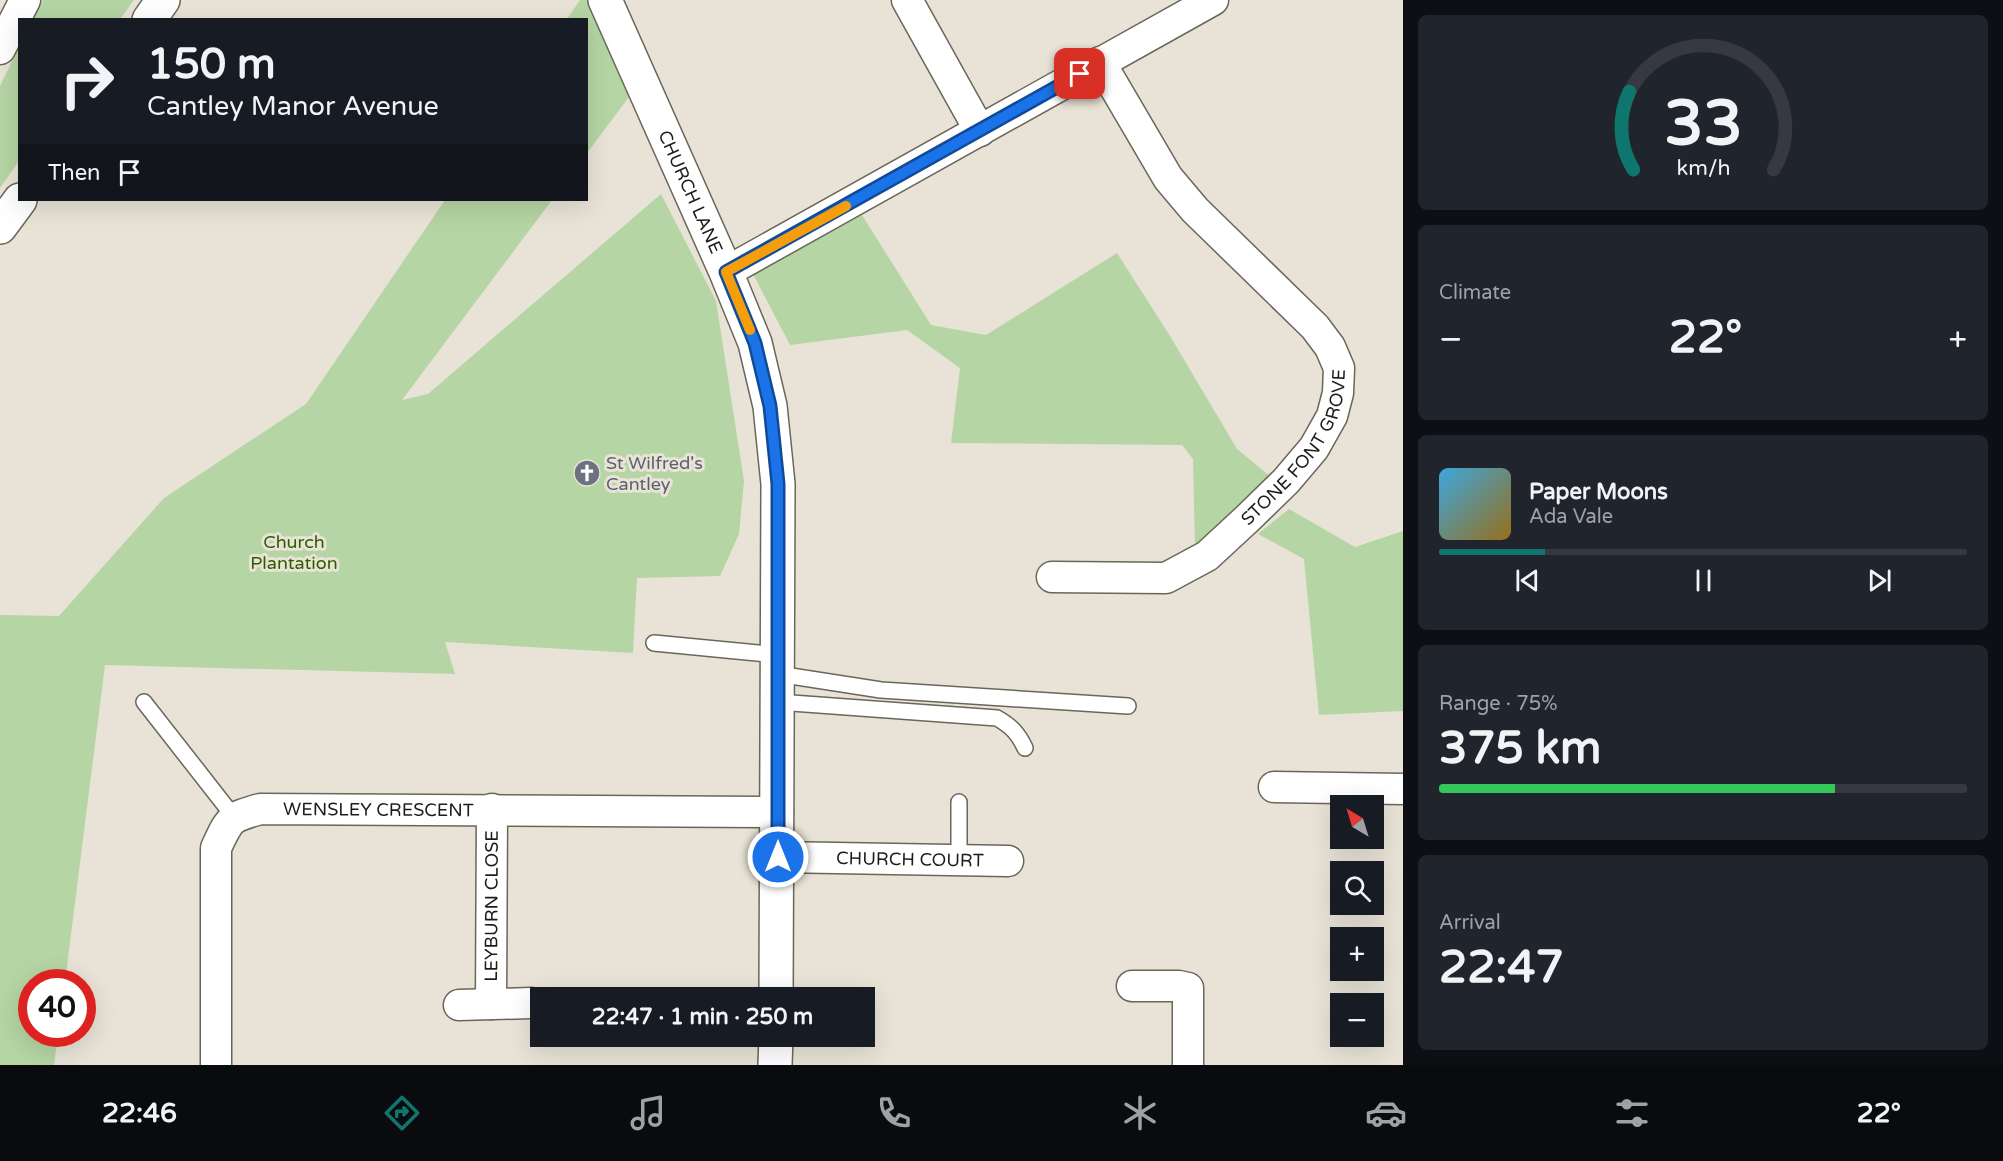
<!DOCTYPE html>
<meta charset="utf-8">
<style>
body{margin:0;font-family:"Varela Round",sans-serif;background:#20242c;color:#f1f3f6;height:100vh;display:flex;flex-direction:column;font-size:22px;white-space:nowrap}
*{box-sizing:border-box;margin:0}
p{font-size:20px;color:#9ea1a6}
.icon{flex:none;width:33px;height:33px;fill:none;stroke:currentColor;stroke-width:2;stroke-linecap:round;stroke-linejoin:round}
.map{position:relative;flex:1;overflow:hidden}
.drawer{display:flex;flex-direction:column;gap:15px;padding:15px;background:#0d0f14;width:600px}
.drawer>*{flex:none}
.top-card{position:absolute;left:18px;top:18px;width:570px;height:183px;border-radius:0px;box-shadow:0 6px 24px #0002;background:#171b24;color:#f1f3f6;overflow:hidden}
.needle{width:39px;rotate:322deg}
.buttons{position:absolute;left:1330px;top:795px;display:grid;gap:12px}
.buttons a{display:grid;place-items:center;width:54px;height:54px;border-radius:0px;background:#171b24;box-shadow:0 6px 24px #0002;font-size:30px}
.speed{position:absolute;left:18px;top:969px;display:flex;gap:12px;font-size:30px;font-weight:700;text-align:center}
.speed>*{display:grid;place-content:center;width:78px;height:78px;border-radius:50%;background:#171b24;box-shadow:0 6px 24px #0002;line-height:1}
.speed .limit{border:9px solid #d22;background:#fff;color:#111}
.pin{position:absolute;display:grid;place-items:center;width:51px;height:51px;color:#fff;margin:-26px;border-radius:12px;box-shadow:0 3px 9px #0006}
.me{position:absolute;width:66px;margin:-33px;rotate:0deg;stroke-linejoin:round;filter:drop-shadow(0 0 4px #0008)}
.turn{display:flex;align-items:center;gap:21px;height:126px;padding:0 30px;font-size:27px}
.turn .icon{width:78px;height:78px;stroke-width:2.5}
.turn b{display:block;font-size:42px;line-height:51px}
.then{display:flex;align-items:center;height:57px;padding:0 30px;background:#0003;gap:12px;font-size:22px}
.big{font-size:45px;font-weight:700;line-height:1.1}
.drawer .card{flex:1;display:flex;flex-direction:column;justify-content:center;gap:9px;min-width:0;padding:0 21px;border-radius:9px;background:#20242c}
.drawer .dial{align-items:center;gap:0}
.dial svg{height:156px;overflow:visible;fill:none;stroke:#363941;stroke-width:7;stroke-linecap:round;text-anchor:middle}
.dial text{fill:#f1f3f6;stroke:none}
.song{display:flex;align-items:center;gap:18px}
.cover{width:72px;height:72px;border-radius:9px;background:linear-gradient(135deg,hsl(200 70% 55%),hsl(40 70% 35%))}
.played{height:6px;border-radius:3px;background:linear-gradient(90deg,#0f766e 20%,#363941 20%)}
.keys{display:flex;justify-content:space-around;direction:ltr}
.heat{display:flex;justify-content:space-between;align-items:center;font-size:33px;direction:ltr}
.charge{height:9px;border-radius:4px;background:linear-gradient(90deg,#34c759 75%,#363941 0)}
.trip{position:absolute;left:530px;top:987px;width:345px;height:60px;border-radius:0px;background:#171b24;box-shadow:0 6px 24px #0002;font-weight:700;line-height:60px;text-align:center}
.tabs{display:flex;height:96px;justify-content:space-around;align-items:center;background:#090b0e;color:#9ea1a6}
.tabs .icon{width:42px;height:42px}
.tabs .on{color:#0f766e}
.tabs b{font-size:27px;color:#f1f3f6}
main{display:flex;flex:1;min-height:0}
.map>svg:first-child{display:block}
.green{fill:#b5d5a4}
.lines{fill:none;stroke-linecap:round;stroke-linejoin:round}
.service-casing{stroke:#6a665a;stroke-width:18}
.minor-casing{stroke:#6a665a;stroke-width:33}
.tertiary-casing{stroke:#6a665a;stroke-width:36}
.secondary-casing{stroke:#6a665a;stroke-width:36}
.service{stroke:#fff;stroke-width:15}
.minor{stroke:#fff;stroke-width:30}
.tertiary{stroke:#fff;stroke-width:33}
.secondary{stroke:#fff;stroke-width:33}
.route-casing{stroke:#114b97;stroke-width:15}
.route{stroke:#1a73e8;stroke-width:10}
.slow{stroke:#f59e0b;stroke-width:10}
.labels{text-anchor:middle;stroke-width:6;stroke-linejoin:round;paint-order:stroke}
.street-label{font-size:18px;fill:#1e1c17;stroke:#e8e3d6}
.worship-label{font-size:18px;fill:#5b616d;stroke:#e8e3d6;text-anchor:start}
.park-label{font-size:18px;fill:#2e5d01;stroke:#e8e3d6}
</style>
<main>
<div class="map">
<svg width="1403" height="1065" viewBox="0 0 1403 1065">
<rect width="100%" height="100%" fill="#e8e3d6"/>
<path class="green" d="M43,0H134L120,19H33Z
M580,0H587L629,97L587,153L586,20L567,19Z
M19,47V161L0,188V86Z
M661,194L716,301L744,481L739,534L720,576L637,578L633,653L445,642L455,674L105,665L65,982H32V1034H58L54,1065H0V615L59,616L164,498L306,404L445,200H552L402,400L428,394Z
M862,215L931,325L986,335L1117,253L1170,336L1237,449L1271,477L1195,548L1193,459L1182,445L951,443L960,368L907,330L790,345L753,274Z
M1289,509L1355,547L1403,531V711L1319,715L1304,559L1258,534Z"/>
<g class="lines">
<defs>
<path id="service" d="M654,643L778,655
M778,674L881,690L1128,706
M144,702L234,817
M778,702L997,718C1011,726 1018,733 1025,748
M959,802V861"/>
<g id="minor">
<path d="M907,0L980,131"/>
<path d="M0,49L25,0"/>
<path d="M726,272L1213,0"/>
<path id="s1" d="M1052,577L1166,578L1207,556L1247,519L1286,481L1314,448L1332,416L1338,393L1339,368L1330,347L1315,327L1195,210L1168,178L1100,62"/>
<path d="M1274,787L1403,789"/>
<path id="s2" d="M778,857L1008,861"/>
<path d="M1132,986H1179L1188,988V1065"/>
<path id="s3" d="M491,1004L492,809"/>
<path d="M459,1005L531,1003"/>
<path id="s4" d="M216,1065V848C230,818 229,818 260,809L778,812"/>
</g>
<g id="tertiary">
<path id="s5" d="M605,0L726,272L755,343L770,406L778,484L776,998"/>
<path d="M775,1065L776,1036"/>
</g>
<path id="secondary" d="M149,20L163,0
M0,227L20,200"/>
</defs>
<use href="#service" class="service-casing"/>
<use href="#minor" class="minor-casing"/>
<use href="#tertiary" class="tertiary-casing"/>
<use href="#secondary" class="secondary-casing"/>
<use href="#service" class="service"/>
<use href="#minor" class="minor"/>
<use href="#tertiary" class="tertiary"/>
<use href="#secondary" class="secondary"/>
</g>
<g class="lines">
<defs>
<path id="route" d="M778,857V484L770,406L755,343L726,272L1080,74"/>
</defs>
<use href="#route" class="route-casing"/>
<use href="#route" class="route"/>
<path class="slow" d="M750,330L726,272L846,206"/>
</g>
<defs>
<symbol id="church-disc" viewBox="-11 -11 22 22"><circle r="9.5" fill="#6b7280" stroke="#e8e3d6"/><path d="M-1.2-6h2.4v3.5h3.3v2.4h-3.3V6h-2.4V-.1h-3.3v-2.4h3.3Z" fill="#fff"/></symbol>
</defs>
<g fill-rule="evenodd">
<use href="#church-disc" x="572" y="458" width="30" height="30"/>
</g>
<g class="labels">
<g class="street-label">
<text dy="6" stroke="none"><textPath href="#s5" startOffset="210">CHURCH LANE</textPath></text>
<text dy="6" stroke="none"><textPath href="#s1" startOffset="304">STONE FONT GROVE</textPath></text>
<text dy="6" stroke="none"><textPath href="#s4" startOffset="398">WENSLEY CRESCENT</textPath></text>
<text dy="6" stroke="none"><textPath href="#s2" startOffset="132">CHURCH COURT</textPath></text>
<text dy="6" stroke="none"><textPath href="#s3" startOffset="98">LEYBURN CLOSE</textPath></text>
</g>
<g class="worship-label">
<text x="606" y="469">St Wilfred's<tspan x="606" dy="21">Cantley</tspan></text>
</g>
<g class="park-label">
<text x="294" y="548">Church<tspan x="294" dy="21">Plantation</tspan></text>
</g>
</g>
</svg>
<div class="buttons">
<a><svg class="needle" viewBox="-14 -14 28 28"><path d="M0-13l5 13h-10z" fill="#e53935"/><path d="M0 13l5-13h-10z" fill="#9ea1a6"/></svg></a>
<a><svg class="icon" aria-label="search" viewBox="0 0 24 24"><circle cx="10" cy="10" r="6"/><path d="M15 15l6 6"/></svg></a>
<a>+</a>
<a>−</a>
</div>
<div class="speed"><div class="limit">40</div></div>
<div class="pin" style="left:1080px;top:74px;background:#d93025"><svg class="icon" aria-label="arrive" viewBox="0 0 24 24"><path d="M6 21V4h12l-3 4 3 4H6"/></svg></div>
<svg class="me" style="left:778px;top:857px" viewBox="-20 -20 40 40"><circle r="17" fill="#1a73e8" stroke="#fff" stroke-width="3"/><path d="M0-11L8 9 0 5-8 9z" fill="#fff"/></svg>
<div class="trip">22:47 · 1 min · 250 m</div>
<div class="top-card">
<div class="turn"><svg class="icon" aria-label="right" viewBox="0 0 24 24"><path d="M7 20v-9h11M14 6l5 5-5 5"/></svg><div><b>150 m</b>Cantley Manor Avenue</div></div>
<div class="then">Then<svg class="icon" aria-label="arrive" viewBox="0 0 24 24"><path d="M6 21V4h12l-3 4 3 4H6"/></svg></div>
</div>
</div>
<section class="drawer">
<div class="card dial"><svg viewBox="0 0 100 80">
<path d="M14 69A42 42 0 1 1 86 69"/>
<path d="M14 69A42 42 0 0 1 12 29" stroke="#0f766e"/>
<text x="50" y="56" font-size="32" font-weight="700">33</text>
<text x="50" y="72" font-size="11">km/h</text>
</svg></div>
<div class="card"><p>Climate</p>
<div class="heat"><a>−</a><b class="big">22°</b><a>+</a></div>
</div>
<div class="card">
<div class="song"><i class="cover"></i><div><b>Paper Moons</b><p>Ada Vale</p></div></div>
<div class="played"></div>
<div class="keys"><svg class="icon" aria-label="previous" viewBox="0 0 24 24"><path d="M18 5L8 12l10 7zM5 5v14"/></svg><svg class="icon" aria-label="pause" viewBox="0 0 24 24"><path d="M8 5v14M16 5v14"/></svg><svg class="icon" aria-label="next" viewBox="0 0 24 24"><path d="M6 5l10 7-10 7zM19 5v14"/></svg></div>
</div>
<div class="card"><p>Range · 75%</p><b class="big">375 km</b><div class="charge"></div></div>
<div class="card"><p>Arrival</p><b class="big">22:47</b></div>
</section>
</main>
<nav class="tabs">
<b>22:46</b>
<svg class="icon on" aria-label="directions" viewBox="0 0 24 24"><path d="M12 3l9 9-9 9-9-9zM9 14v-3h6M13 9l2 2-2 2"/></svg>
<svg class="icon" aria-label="music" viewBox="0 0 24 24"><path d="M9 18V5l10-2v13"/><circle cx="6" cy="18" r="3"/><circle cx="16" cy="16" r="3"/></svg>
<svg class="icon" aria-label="phone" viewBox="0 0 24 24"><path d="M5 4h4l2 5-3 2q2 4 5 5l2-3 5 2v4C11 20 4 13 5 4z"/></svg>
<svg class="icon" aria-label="climate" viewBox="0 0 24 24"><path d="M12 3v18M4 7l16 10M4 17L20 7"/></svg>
<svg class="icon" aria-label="car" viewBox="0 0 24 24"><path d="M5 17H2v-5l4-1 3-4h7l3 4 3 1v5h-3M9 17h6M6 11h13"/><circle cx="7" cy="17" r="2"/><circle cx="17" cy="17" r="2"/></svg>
<svg class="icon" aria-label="filters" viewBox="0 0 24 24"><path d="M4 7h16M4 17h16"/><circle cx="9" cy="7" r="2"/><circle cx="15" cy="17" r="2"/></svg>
<b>22°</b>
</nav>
